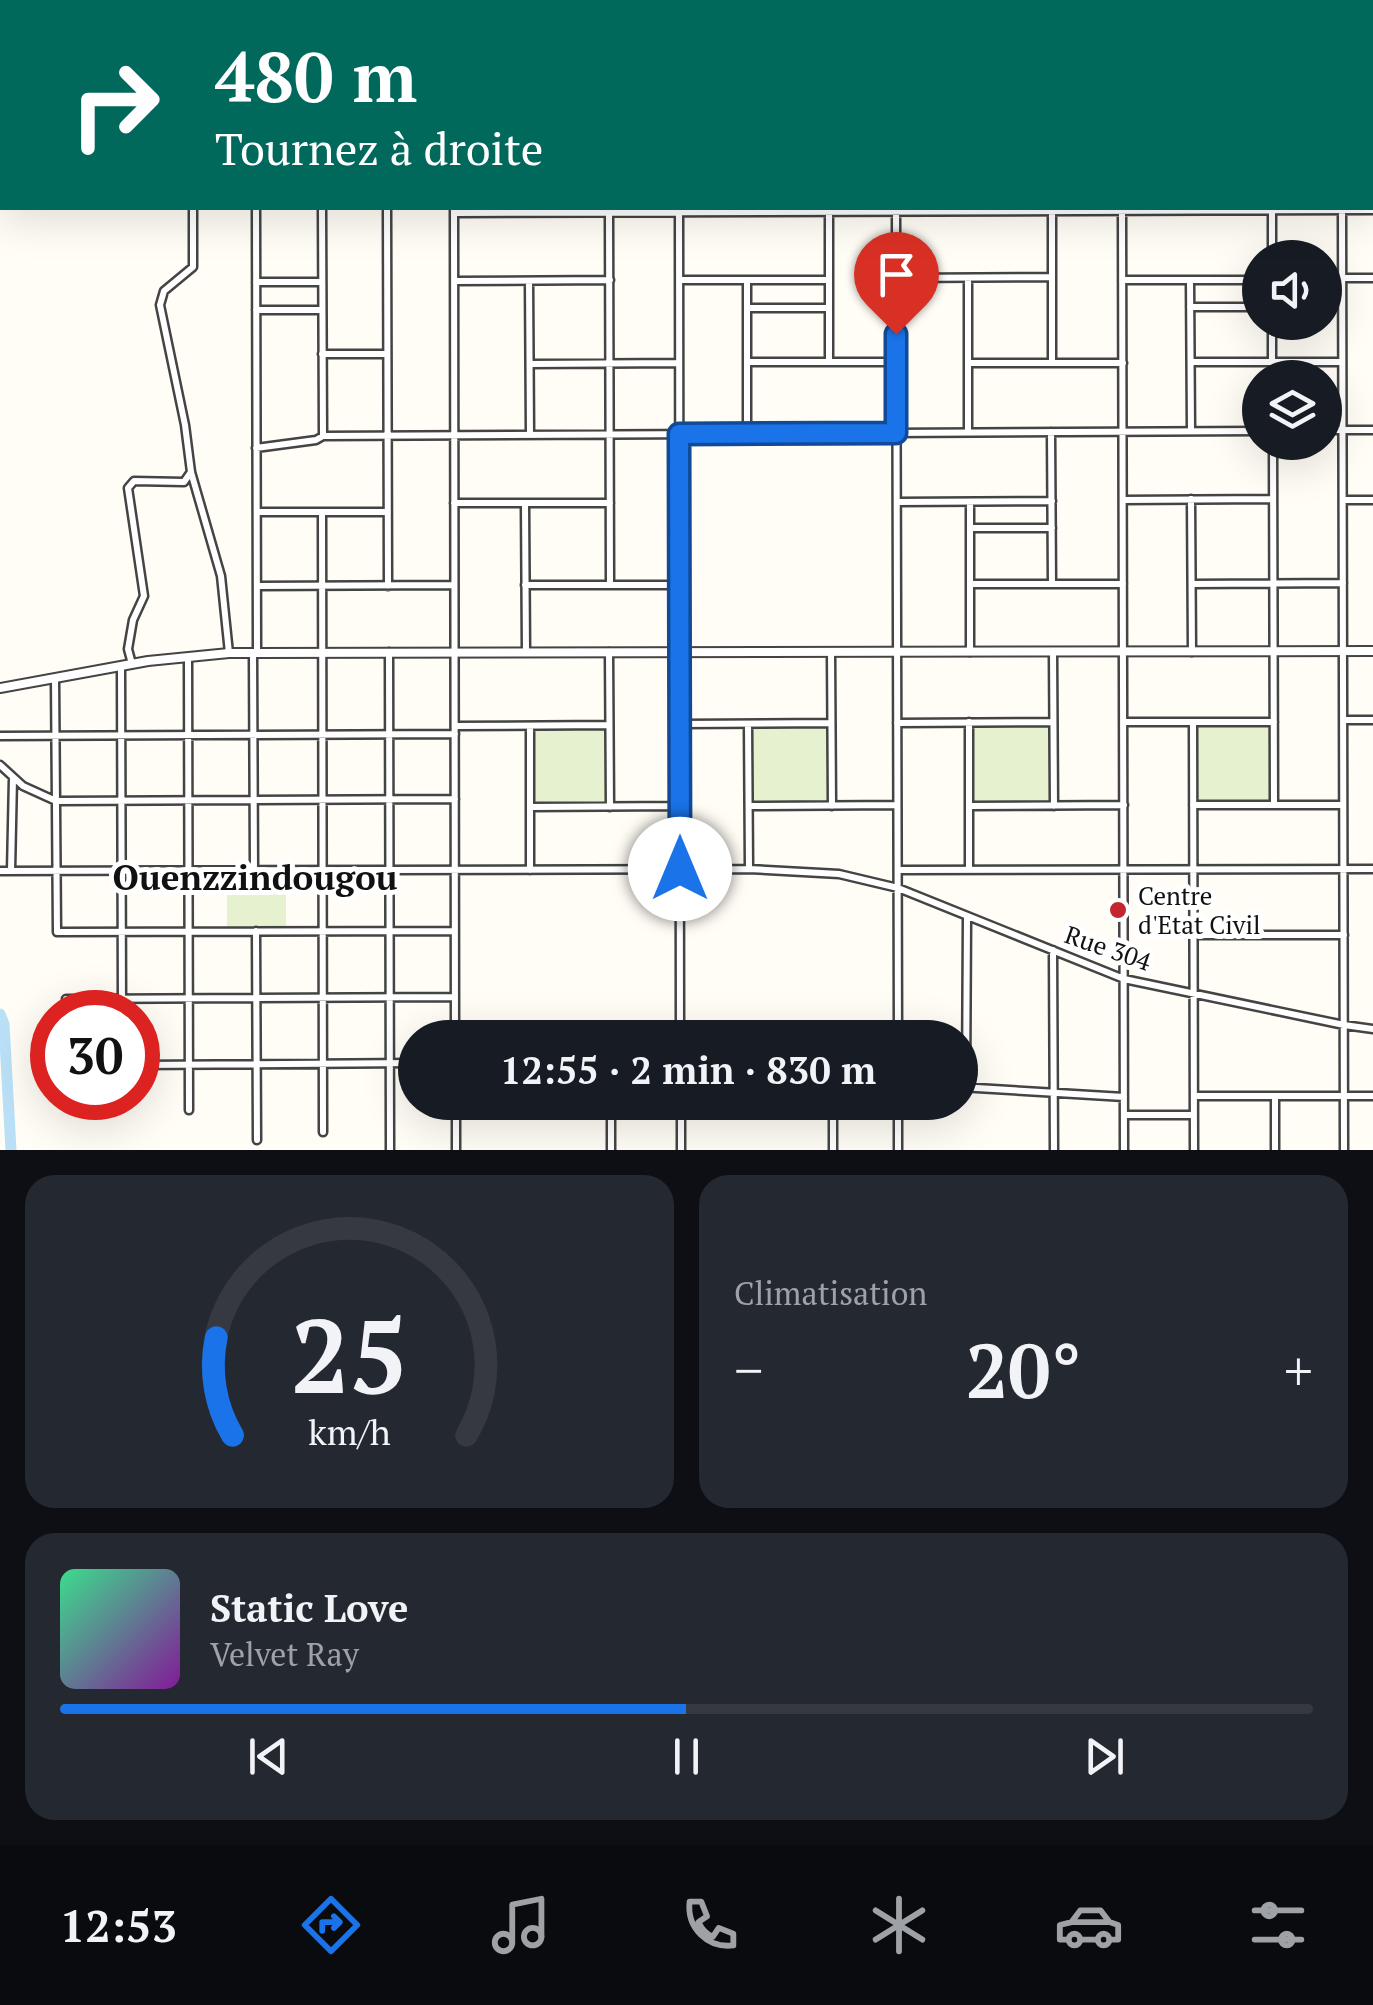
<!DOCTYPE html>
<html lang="fr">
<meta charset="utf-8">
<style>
body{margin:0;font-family:"PT Serif",serif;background:#242831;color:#f1f3f6;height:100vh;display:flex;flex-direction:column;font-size:38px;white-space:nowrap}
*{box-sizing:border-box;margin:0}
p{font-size:32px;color:#9ea1a6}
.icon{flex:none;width:55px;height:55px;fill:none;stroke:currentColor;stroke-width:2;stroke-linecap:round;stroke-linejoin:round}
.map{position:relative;height:1150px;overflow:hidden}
.side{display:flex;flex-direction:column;gap:25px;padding:25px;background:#0d0f14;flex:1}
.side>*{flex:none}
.top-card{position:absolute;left:0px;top:0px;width:1375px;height:210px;box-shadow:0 10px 40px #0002;background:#00695c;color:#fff;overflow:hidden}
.controls{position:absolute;left:1242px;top:240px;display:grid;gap:20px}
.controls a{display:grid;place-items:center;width:100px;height:100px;border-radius:50%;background:#171b24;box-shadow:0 10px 40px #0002;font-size:50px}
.speed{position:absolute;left:30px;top:990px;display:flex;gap:20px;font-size:50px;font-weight:700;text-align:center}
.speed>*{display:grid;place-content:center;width:130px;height:130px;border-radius:50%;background:#171b24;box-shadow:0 10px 40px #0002;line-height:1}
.speed .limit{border:15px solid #d22;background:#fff;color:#111}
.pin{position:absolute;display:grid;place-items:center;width:85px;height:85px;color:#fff;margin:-102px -42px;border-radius:50% 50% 50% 0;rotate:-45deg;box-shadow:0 0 10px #0007}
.pin .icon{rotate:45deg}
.me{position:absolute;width:110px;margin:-55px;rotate:0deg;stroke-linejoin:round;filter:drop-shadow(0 0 8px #0008)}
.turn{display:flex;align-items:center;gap:35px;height:210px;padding:0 50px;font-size:45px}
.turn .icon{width:130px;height:130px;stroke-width:2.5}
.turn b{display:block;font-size:70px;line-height:85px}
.big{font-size:75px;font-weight:700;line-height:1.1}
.side .tile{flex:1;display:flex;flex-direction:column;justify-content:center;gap:15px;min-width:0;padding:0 35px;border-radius:30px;background:#242831}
.side .dial{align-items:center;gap:0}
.dial svg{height:260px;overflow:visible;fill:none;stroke:#363941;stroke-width:7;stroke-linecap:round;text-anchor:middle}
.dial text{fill:#f1f3f6;stroke:none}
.song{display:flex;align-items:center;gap:30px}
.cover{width:120px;height:120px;border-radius:15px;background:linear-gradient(135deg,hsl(150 70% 55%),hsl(290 70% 35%))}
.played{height:10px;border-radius:5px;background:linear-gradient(90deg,#1a73e8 50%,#363941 50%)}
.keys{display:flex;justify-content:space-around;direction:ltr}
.heat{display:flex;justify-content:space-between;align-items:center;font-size:55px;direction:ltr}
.side .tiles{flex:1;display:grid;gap:25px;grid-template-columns:1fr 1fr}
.tile:last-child{grid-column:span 2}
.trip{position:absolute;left:398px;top:1020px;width:580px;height:100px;border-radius:50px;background:#171b24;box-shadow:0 10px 40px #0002;font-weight:700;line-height:100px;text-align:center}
.tab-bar{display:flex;height:160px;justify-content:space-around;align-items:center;background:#090b0e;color:#9ea1a6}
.tab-bar .icon{width:70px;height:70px}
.tab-bar .current{color:#1a73e8}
.tab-bar b{font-size:45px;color:#f1f3f6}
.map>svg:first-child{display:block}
.pitch{fill:#e6f2cf}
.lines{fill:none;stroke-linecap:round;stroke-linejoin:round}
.river{stroke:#b9e0f7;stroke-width:11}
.minor-casing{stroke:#444;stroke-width:11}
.tertiary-casing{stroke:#444;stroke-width:12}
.minor{stroke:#fff;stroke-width:6}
.tertiary{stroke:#fff;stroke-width:8}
.route-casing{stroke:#114b97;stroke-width:25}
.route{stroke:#1a73e8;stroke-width:18}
.poi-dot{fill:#c4262e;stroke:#fff;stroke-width:4}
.labels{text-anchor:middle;stroke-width:10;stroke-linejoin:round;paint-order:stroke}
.poi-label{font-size:25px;fill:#111;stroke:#fff;text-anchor:start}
.street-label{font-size:25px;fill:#111;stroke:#fff}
.district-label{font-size:35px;font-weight:bold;fill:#111;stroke:#fff}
</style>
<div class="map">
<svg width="1373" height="1150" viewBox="0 0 1373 1150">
<rect width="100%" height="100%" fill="#fffdf5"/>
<path class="pitch" d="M973,726L1050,727V802H972Z
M1194,726H1272L1271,802L1194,801Z
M751,728H829L828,804L751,803Z
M531,729H608L607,805L530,804Z
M227,873H286V930H227Z"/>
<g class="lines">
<path class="river" d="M0,1014L4,1024L11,1150"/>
<defs>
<path id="minor" d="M11,0L12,2
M124,0V2
M192,0V2
M255,0V2
M322,0V2
M386,0V2
M453,0V2
M607,0V2
M678,0V2
M896,0V2
M969,0V2
M995,0V2
M1122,0V2
M1270,0V2
M1342,0V2
M0,29H2
M1372,57H1373
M193,208V267L164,291L160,305L185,425L191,472L221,576L229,653
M256,208L257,653
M322,208L323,436
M387,208L388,586
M454,208L455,1038
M679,208L680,1038
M1122,208L1124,1150
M1342,208L1344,1150
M896,209L898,1038
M1272,210V258
M1052,211V363
M829,212V362
M454,213L1373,210
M609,213L610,585
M896,278L1052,277
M968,278V432
M1342,278H1373
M679,280H829
M747,280V434
M1122,280H1260
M1190,280L1191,431
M454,281L610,280
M529,281L530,435
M256,282H322
M1190,307H1260
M747,308H829
M256,310H322
M1272,322V362
M322,354H387
M748,362H896
M1191,362H1342
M968,363H1123
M530,364L679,363
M1325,430H1373
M1051,432L1052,584
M1273,442L1274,805
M256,448L316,440L323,436L1260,431
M1191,499L1192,652
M1123,500L1273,499
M1343,500H1373
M897,502L1052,501
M970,502V652
M454,503H610
M525,504L526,652
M257,512H387
M322,512L323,1132
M970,528H1052
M970,584H1123
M1192,584L1343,583
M525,585H679
M257,586L454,585
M389,652L390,1150
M609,652L610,807
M831,652L832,806
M1053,652L1054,806
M253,653L254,870
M188,657L189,1110
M132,664L128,649L133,620L144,596L128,488L134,481L184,482L191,472
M121,666L122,1012
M55,679L57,932L455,931
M1343,720H1373
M969,722V870
M1124,722H1274
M1193,722L1194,1150
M897,723L1053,722
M680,724L831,723
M748,724L749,869
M455,726L609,725
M530,726V870
M0,736L455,734
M0,765L23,786L56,801L455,799
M1193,805H1343
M749,806L897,805
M969,806L1124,805
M530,807L680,806
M898,870L1373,869
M0,871L749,869L839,874L898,888L1124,979L1344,1025L1373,1029
M11,871L13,778
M256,931L257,1140
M1193,935H1344
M1053,950L1054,1150
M66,999L455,997
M138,1065L415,1063
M960,1087L1124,1097
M966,1088L967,919
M1194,1096H1373
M1275,1096V1150
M456,1102V1150
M611,1102V1150
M681,1102V1150
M833,1102V1150
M898,1102V1150
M1125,1115H1194"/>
<path id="tertiary" d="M0,688L148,661L229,653L1373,651"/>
</defs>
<use href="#minor" class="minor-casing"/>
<use href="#tertiary" class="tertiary-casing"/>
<use href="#minor" class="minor"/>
<use href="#tertiary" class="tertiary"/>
</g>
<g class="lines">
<defs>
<path id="route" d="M680,869L679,434L896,433V334"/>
</defs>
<use href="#route" class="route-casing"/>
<use href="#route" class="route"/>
</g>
<circle class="poi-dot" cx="1118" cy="910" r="10"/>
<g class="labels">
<g class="poi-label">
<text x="1138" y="905">Centre<tspan x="1138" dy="29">d'Etat Civil</tspan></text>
</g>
<g class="street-label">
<text transform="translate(1108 948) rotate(19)" y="9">Rue 304</text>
</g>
<g class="district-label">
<text x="255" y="890">Ouenzzindougou</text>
</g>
</g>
</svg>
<div class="controls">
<a><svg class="icon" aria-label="sound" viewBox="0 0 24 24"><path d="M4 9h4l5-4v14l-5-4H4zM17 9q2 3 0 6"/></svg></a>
<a><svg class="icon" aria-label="layers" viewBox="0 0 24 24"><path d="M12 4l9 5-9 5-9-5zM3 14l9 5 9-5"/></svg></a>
</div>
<div class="speed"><div class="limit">30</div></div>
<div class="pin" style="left:896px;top:334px;background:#d93025"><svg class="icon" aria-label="arrive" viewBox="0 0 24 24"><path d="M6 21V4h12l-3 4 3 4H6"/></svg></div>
<svg class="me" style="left:680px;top:869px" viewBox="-20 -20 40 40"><circle r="19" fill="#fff"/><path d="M0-13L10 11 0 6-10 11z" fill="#1a73e8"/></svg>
<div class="trip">12:55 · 2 min · 830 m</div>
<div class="top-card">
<div class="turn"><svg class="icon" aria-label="right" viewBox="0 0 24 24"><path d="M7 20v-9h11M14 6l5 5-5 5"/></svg><div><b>480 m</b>Tournez à droite</div></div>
</div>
</div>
<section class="side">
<div class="tiles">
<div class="tile dial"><svg viewBox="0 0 100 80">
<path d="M14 69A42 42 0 1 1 86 69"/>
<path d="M14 69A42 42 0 0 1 9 39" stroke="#1a73e8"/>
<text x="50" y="56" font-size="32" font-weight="700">25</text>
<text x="50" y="72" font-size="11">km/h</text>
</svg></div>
<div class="tile"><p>Climatisation</p>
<div class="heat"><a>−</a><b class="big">20°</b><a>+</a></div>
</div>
<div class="tile">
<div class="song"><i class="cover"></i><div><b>Static Love</b><p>Velvet Ray</p></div></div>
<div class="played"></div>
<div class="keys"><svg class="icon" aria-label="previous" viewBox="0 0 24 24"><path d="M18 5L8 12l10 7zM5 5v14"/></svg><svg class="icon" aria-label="pause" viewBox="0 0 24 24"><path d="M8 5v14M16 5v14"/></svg><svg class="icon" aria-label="next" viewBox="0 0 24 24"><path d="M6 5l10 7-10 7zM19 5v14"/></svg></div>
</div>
</div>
</section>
<nav class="tab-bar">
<b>12:53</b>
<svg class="icon current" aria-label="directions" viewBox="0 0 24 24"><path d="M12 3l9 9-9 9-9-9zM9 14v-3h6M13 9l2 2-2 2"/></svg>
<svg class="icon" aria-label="music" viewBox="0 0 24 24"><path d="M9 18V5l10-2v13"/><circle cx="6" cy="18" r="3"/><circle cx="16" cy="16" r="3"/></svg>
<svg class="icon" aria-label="phone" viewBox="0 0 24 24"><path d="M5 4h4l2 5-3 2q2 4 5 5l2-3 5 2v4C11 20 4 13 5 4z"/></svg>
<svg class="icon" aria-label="climate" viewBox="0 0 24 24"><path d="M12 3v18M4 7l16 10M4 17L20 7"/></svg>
<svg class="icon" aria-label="car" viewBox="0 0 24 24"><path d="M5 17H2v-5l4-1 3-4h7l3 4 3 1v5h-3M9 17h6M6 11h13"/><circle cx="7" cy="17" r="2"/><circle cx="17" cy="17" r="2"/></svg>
<svg class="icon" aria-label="filters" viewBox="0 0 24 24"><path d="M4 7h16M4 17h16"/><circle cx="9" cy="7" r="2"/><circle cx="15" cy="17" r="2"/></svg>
</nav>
